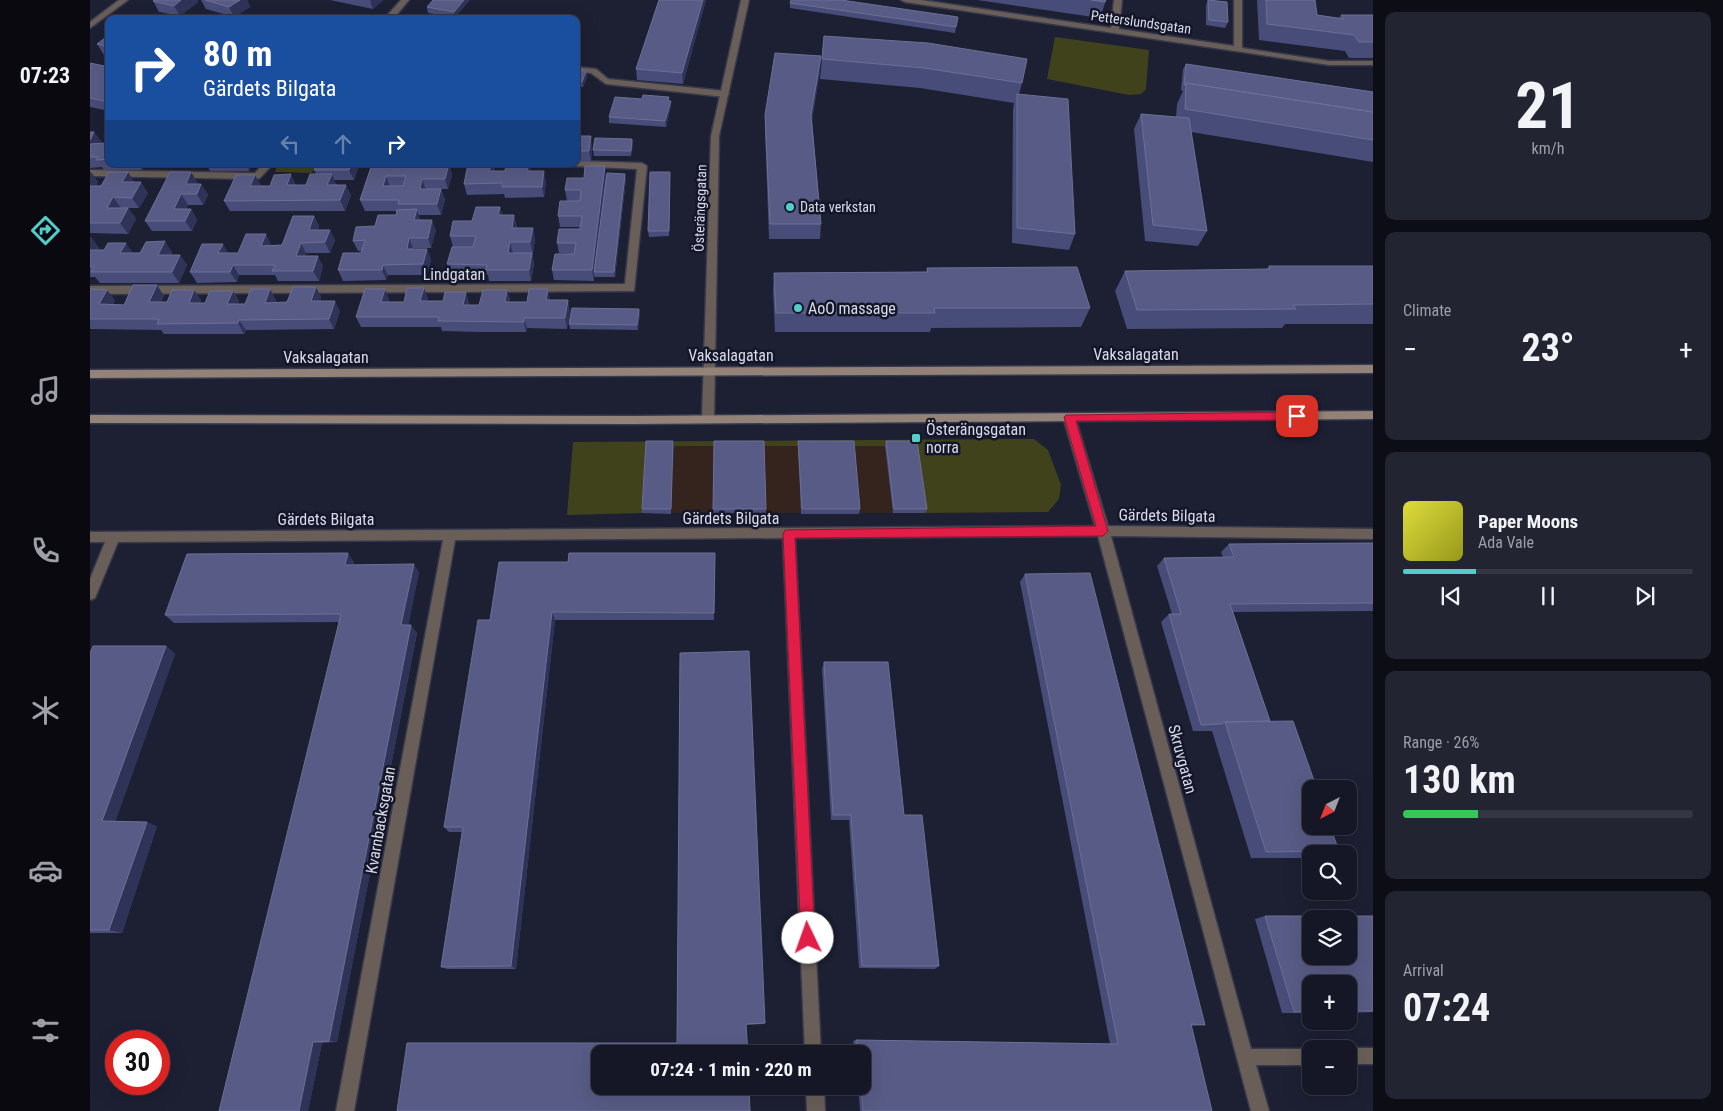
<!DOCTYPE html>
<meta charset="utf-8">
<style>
body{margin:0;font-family:"Roboto Condensed",sans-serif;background:#232432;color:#f1f3f6;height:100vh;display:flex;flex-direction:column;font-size:19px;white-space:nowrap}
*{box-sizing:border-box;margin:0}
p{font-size:16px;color:#9e9fa7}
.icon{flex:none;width:28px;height:28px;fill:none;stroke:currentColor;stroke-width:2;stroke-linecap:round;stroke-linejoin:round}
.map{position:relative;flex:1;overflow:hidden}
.sheet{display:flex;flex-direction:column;gap:12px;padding:12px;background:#0c0d15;width:350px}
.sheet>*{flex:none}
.hud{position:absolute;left:15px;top:15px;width:475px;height:152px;border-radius:10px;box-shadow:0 5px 20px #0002,0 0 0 1px #353643;background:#1a4fa0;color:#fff;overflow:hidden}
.needle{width:32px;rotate:222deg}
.controls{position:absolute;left:1212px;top:780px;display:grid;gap:10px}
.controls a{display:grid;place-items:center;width:55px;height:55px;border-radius:10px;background:#161726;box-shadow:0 5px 20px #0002,0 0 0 1px #353643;font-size:25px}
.speed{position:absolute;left:15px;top:1030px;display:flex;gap:10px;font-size:25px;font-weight:700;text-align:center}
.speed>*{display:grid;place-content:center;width:65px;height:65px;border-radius:50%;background:#161726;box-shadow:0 5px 20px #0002,0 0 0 1px #353643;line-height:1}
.speed .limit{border:8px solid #d22;background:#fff;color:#111}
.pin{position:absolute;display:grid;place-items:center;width:42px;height:42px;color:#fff;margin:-21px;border-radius:10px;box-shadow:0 2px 8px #0006}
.me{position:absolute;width:55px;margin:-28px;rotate:357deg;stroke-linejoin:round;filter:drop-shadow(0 0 4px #0008)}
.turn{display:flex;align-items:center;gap:18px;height:105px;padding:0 15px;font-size:22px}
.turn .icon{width:65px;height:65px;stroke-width:2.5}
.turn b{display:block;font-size:35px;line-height:42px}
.lanes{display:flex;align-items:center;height:48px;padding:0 15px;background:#0003;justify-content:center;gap:25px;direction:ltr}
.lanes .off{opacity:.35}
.big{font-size:38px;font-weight:700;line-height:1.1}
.sheet .widget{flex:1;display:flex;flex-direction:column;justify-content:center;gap:8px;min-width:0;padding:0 18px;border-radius:10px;background:#232432}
.sheet .dial{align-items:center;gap:0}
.dial b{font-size:65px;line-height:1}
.song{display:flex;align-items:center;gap:15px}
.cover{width:60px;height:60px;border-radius:8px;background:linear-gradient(135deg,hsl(60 70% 55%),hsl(60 70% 35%))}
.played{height:5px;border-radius:2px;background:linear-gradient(90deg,#53cdc9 25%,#353643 25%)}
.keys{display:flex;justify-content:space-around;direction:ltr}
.heat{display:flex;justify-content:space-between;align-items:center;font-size:28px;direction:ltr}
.charge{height:8px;border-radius:4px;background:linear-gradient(90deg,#34c759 26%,#353643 0)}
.trip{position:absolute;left:501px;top:1045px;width:280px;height:50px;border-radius:10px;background:#161726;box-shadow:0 5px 20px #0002,0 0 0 1px #353643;font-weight:700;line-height:50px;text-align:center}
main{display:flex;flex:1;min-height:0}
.tabs{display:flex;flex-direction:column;width:90px;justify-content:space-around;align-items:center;background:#09090f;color:#9e9fa7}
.tabs .icon{width:35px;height:35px}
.tabs .on{color:#53cdc9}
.tabs b{font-size:22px;color:#f1f3f6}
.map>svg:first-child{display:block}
.industrial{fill:#35231d}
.green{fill:#3f421b}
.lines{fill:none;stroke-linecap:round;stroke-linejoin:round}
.lane-casing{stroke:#37394c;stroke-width:3}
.street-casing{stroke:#37394c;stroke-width:3}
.secondary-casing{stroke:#37394c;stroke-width:3}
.lane{fill:#695f58;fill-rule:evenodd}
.street{fill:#695f58;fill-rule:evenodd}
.secondary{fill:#928277;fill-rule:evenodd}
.wall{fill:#484c79}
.shaded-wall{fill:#303358}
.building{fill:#585b85;stroke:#6c6f95;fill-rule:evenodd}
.route{fill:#e11d48;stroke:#92132f}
.poi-dot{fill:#53cdc9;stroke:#141629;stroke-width:2}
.labels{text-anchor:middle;stroke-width:5;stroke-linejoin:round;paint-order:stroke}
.far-street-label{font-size:14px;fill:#d9dbe9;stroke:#141629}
.far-poi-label{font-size:14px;fill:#d9dbe9;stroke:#141629;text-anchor:start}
.street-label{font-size:16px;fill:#d9dbe9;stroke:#141629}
.poi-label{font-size:16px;fill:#d9dbe9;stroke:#141629;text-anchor:start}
</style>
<main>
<nav class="tabs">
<b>07:23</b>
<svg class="icon on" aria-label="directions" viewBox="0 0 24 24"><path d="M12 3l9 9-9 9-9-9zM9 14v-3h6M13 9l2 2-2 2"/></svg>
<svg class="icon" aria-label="music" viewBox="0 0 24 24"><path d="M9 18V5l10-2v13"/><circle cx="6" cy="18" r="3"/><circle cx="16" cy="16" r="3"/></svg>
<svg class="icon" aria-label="phone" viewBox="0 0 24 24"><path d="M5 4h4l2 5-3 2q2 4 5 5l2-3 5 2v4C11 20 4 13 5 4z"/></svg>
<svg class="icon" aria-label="climate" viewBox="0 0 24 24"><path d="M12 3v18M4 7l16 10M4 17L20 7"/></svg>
<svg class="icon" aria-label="car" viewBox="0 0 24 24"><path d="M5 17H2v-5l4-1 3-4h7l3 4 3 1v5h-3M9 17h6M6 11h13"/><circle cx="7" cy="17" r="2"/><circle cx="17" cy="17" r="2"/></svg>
<svg class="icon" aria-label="filters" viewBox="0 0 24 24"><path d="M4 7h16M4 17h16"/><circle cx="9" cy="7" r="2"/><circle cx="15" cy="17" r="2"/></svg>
</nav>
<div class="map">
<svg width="1283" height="1111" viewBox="0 0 1283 1111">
<rect width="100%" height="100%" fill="#1d1f33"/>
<path class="industrial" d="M556,446H826L835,513H553Z"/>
<path class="green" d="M965,37L1059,50L1056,89L1051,94L1039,95L957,79Z
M188,164H226L222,173L185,172Z
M944,439L958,450L971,485L969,499L958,512L835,513L825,446H557L553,513L477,515L483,442Z"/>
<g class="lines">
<defs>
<path id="lane" d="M486,67L506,69L518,79L635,91L639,94L635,97L516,84L501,73L486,72Z"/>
<path id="street" d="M29,0H38L0,28V22Z
M311,0H319L303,19H294Z
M651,0H659L629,136L624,419L618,423L612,419L621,136Z
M811,0H831L1021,28L1024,0H1032L1029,29L1144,46V0H1152V48L1239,61H1283V65H1239L815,2Z
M486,161L552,163L557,166L544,291L0,294V286L535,284L547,169L483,166L482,164H486Z
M173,164H183L170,178L167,179L0,176V170L165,173Z
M979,413L985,417L1018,526L1283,529V539L1021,536L1161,1049H1221V1065H1166L1179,1111H1161L1008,536L705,538L731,1054H715L693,538L365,540L264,1111H246L353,540L28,542L5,598L0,600V579L15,542H0V532L1005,526L973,417Z
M1259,1048H1283V1064H1259V1049H1256Z
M716,1086H734L735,1111H717Z"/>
<path id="secondary" d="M1283,365V373L0,378V370Z
M1283,411V419L543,424L0,423V415L543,416Z"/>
</defs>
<use href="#lane" class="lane-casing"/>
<use href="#street" class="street-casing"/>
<use href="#secondary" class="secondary-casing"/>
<use href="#lane" class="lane"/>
<use href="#street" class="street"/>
<use href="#secondary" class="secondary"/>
</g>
<path class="wall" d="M64,0H108V2L90,16L69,12L63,1Z
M111,0H157L160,7L144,17L116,9Z
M240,0H293L283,9Z
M380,0L365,17L338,13L337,7Z
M616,0L593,84L547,80L546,69Z
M887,0H1016L1010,18Z
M1118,0L1138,22L1135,28L1116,25V5Z
M1167,0H1225L1227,15L1249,18L1251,15H1283V58H1259L1255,51L1169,40Z
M700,3L868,17L865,33L700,8Z
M19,35V56L14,55L7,44Z
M734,36L932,83L929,94L985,234L979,250L922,243L923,109L924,103L830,88L730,79Z
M0,63L19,67V111L0,107Z
M1096,64L1283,92V162L1101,132L1117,231L1108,246L1055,241L1044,129L1051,114L1086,117L1087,104L1093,91L1091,90L1093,69Z
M486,70L496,71L497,77L493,87L486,86Z
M730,72L722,120L731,224L730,239H679L675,131V115Z
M579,101L581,106L576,127L519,123V117Z
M0,132L12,142L11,143H15L19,137V164H55L52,170H14L12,167L0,168Z
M486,136L502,147L501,162H486Z
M542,139L543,144L541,156H504L503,150Z
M84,164H162L159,171H120L118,167H86Z
M227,164H267L268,168L264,180H244L246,184L261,195L255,211H140L134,201L171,185L170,186L216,185L226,174L224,170Z
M282,164H359L362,175L358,189H351L355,200L351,215H328L330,220L346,230L341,248H323V249H337L341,260L337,275H298L296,280L253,281L248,270L271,253L272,251H268L263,241L306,215L307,211H275L270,200Z
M378,164H403L404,171H441L456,182L454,197L415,198L414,194L377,195L374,184Z
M0,172L8,182L6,186L44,182L58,193L49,208H31H38L46,219L38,234L0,233Z
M580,172L579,236L559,237L558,231Z
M516,177L536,179L525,277H505L504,276V281L464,280L462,270L484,254H485L469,253L467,243L490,229L491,227H470L468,216L477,201L475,190L494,178Z
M108,183L107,184H111L118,195L113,205H98L96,209H101L107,220L102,231H62L55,221Z
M410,207L412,215L427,226V228L445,238L443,253H423H442L444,264L441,281H399L398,275H361L357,264L383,247H363L360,236L382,221Z
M224,216L229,226L228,230L245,240L240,253H216L215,256L233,266L229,281H188L185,275H149L147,282L107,283L100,272L139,253H148L181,244V246L192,245Z
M0,237L9,248L7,250L43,253L82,252L81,255H90L97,265L89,283H10L5,277H0Z
M1179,266H1283V324H1195L1192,328L1037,329L1025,291L1035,271L1176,270Z
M837,268L1000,308L991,327L841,328L840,332H685L683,292L684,273L836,272Z
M67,285L74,296L71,302H77L104,290L111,300L110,303H115L143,291L149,301L148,304H155L186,300L185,303L197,302L226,287L231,297L230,301L250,311L244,329L156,330L154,334H74L71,330L0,329V289L25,300L23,304L34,305Z
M417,290L420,300L419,302H437L460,299V300L480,310L477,329L437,328L436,332H388L352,331L351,327H271L266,317L299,299V302H314L338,298L337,301L379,302V305H389Z
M549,309L550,314L548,330L480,329L479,324Z
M583,441L581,514L552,513V509Z
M624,441L676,509V513H623Z
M708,441L770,509L769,514H711L708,446Z
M796,441L837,509L835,513H803L795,446Z
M1283,543V611L1143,612L1180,721L1249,851L1243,854H1221V858H1161L1122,731H1103L1071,622L1079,614H1082L1067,566L1074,558L1133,557L1131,552L1139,544Z
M625,561L624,620H465L426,969H357L351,967L372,832H359L354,827L400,620Z
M264,562L263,565L329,572L318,625L327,633L247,1042L232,1043L218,1111L250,622L84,623L75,615Z
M935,574L1115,1025L1101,1026L1122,1111H770L768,1086H772V1054H765L763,1041L766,1040L1020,1044L930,582Z
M76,646L85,654L25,821L67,826L32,933H0V653Z
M590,653L675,1023L674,1024L656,1025L587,1043Z
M734,662L814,815L849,966L845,969L769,968L759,820H741L732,669Z
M1175,916H1283V1012L1259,1013V984H1221V1013H1192L1165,919Z"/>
<path class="shaded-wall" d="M91,0H108V2L90,16L84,6Z
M150,0H157L160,7L144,17L139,7Z
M280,0H293L283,9Z
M374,0H380L365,17L364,12Z
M613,0H616L593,84L592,73Z
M731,56L730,72L720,131L721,115Z
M496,71L497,77L493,87L492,82Z
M581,101V106L576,127L575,121Z
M4,132L12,142L5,154L0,147V140Z
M501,136L502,147L501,162L499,151Z
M542,139L543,144L541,156V151Z
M48,164H55L52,170Z
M156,164H162L159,171Z
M261,164H267L268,168L264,180L259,170Z
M359,164L362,175L358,189L355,179Z
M401,164H403L405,169L402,182L399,171Z
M438,164H440L441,171L439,182L437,171Z
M515,166L516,177L504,272V281L502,270Z
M454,171L456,182L454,197L452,187Z
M1,172L8,182L0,196V173Z
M38,172L45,183L32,182Z
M101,172L108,183L102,195L96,184Z
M201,174L206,185H197Z
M242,174L246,184L237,185Z
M535,174L536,179L525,277L524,272Z
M165,175L171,185L166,197L160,186Z
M296,176L300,187L293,186Z
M332,179L336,190L330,189Z
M51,182L58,193L49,208L42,198Z
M111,184L118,195L113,205L107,194Z
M256,185L261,195L255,211L250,200Z
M351,189L355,200L351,215L347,204Z
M91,194L98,205L91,220L84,209Z
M23,197L31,208H17Z
M410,207L412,218L408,215Z
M38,208L46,219L38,234L30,223Z
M101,209L107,220L102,231L95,221Z
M327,209L330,220H324Z
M424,215L427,226L425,238L422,228Z
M224,216L229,226L225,240L219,230Z
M342,220L346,230L341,248L338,238Z
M443,228L445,238L443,253L440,242Z
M240,230L245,240L240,253L235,242Z
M176,234L181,244L177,256L171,246Z
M1,237L9,248L1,261L0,259V239Z
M319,238L323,248L321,260L317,249Z
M75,241L82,252L75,265L68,255Z
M420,242L423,253L421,264L418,253Z
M36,243L43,253H30Z
M211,243L216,253L212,266L206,256Z
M133,244L139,254L128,253Z
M337,249L341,260L337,275L333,264Z
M442,253L444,264L441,281L439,270Z
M90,255L97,265L89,283L82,272Z
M228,256L233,266L229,281L223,271Z
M143,265L149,275L147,282L140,272Z
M293,265L298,275L296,280L292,270Z
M67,285L74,296L67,312L59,302Z
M226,287L231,297L227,311L221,301Z
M334,288L338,298L334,311L330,301Z
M180,289L186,300L181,313L175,303Z
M295,289L299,299L296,312L291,302Z
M458,289L460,299L458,310L456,300Z
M17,290L25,300L18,315L9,304Z
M104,290L111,300L106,313L99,303Z
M417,290L420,300L418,312L415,302Z
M143,291L149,301L144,315L137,304Z
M376,292L379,302L376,315L373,305Z
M478,300L480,310L477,329L475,318Z
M245,301L250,311L244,329L239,319Z
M549,309L550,314L548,330L547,325Z
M434,318L437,328L436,332L434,322Z
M149,320L156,330L154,334L148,323Z
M583,441L584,446L581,514V509Z
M258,553L264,562L261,573L255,565Z
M324,564L329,572L317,633L311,625Z
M462,612L465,620L426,969L421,966Z
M321,625L327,633L247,1042L239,1041Z
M76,646L85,654L24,826L12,821Z
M57,822L67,826L32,933L19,930Z
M223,1042L232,1043L218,1111H209Z"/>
<path class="building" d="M64,0H91L84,6L63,1Z
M115,0H150L139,7Z
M343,0H374L364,12L337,7Z
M569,0H613L592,73L546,69Z
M701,0H751L868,17L866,27L700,3Z
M1001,0H1016L1015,2Z
M1118,0L1137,2L1138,22L1119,20Z
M1176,0H1225L1227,15L1254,19L1251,15H1283V42H1269L1264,35L1177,24Z
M19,35V47L7,44Z
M734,36L838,43L937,59L932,83L834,68L732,59Z
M685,53L731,56L721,115L731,224H680L675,115Z
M0,63L19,67V102L0,98Z
M1096,64L1283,92V112L1096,83V85H1094Z
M486,70L496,71L492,82L486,81Z
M1096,83L1283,112V140L1095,109Z
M927,94L978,99L985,234L927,228Z
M553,95L579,97L578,101H581L575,121L519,117L525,97L552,99Z
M1051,114L1099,118L1117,231L1063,225Z
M0,132H4L0,140Z
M486,136H501L499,151H486Z
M19,137V159L6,160L8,157H0V144L15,143Z
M505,138L542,139L541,151L503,150Z
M227,164H261L259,170H224Z
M282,164H359L355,179H332L330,189H351L347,204H308L309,200H270ZM296,176H316L313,186H293Z
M378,164H401L399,171H415L416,164H438L437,171H454L452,187H412V183L374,184Z
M495,166H515L502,270H462L465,254H484L486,243H467L469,229H490L492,216H468L470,201H490L491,190H475L477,178H494Z
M19,172H38L32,182H51L42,198L23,197L17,208H38L30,223H0V186H11Z
M80,172H101L96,184H111L107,194H91L84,209H101L95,221H55Z
M560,172H580L579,231H558Z
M517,173L535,174L524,272H504Z
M201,174L197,185H216L220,174H242L237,185H256L250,200L134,201L146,175H165L160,186H180L184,175Z
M386,207H410L408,215H424L422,228H443L440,242H420L418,253H442L439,270H396L397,265L357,264L362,247H383L386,236H360L363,221H382Z
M327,209L324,220H342L338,238H319L317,249H337L333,264L293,265L292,270H248L253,253H271L275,240L263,241L266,227L285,226L288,215H306L307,210Z
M203,216H224L219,230H240L235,242L211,243L206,256H228L223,271H182L185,265H143L140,272H100L112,244H133L128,253H148L156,234H176L171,246L192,245Z
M75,241L68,255H90L82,272H1L4,267H0V250H14L18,243H36L30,253H50L56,242Z
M1179,266H1283V304L1203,305L1206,309L1047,310L1035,271L1180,269Z
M987,267L1000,308H844L845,313H686L684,273L838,272L837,268Z
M43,285H67L59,302H77L82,290H104L99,303H115L120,291H143L137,304H155L161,289H180L175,303L197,302L203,287H226L221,301H245L239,319L149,320L148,323L67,324L69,319H0V289L17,290L9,304L34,305Z
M317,288H334L330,301H353L355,292H376L373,305H389L393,290H417L415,302H437L439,289H458L456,300H478L475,318H434V322L348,321L349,317H266L275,289H295L291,302H314Z
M482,308L549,309L547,325L479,324Z
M556,441H583L581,509H552Z
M624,441H674L676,509H623Z
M708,441H764L770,509H712Z
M796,441H827L837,509H804Z
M1283,543V603L1140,604L1180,721L1135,722L1131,724L1111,725L1079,614H1091L1074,558L1144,557L1139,544Z
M258,553L255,565L324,564L311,625H321L239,1041L223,1042L209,1111H129L251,614L75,615L97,554Z
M479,553H625L624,613L462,612L421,966L351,967L373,827H354L388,620H400L409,562H478Z
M1000,573L1115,1025L1101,1024L1122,1111H773L771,1086H772V1054H767L766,1040L1028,1044L935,574Z
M3,646H76L12,821L57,822L19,930H0V653Z
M659,651L675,1023L656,1024L658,1054H510V1086H659L660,1111H307L317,1043H587L590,653Z
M734,662H798L814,815H832L849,966H772L761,815H743Z
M1203,721L1227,789H1221V826H1240L1249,851L1176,852L1135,722Z
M1175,916H1283V1011H1259V984H1221V1011L1204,1012ZM1221,919H1259V956H1221Z"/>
<path class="route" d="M1207,412L1212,416L1207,420L986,421L1018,531L1013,536L705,538L725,938L723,943L718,945L713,943L711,938L693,534L695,530L1006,526L974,417L976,415Z"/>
<g class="poi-dot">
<circle cx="700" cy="207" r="5"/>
<circle cx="708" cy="308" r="5"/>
<rect x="821" y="433" width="10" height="10" rx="2.5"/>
</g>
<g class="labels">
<g class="far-street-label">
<text transform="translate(1051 22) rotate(8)" y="5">Petterslundsgatan</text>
<text transform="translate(610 208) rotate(-88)" y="5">Österängsgatan</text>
</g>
<g class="far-poi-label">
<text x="710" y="212">Data verkstan</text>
</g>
<g class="street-label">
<text x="364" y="280">Lindgatan</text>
<text x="1046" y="360">Vaksalagatan</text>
<text x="641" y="361">Vaksalagatan</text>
<text x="236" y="363">Vaksalagatan</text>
<text transform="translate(1077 515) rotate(1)" y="6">Gärdets Bilgata</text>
<text x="641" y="524">Gärdets Bilgata</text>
<text x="236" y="525">Gärdets Bilgata</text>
<text transform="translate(1093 759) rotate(75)" y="6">Skruvgatan</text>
<text transform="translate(290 820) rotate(-80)" y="6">Kvarnbacksgatan</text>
</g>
<g class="poi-label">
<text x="718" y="314">AoO massage</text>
<text x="836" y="435">Österängsgatan<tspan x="836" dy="18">norra</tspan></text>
</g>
</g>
</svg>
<div class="controls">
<a><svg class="needle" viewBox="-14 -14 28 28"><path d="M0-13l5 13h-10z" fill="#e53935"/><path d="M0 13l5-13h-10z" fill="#9e9fa7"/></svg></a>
<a><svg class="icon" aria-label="search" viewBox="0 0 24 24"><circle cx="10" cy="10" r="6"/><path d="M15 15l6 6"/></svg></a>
<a><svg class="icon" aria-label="layers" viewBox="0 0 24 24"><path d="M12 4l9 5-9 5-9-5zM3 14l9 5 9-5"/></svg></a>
<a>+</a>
<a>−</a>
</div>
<div class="speed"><div class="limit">30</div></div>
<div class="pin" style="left:1207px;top:416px;background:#d93025"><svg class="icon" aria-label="arrive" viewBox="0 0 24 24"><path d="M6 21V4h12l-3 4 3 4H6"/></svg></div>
<svg class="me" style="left:718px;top:938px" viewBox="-20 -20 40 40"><circle r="19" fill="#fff"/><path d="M0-13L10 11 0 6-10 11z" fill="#e11d48"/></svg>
<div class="trip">07:24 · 1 min · 220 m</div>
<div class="hud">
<div class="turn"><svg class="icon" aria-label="right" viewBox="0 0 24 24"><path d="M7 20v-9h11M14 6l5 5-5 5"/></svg><div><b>80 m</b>Gärdets Bilgata</div></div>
<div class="lanes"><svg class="icon off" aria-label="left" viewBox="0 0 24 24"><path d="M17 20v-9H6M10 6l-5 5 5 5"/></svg><svg class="icon off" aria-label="ahead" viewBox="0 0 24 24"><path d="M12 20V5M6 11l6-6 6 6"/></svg><svg class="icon" aria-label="right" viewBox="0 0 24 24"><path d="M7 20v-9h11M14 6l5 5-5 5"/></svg></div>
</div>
</div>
<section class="sheet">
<div class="widget dial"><b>21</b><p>km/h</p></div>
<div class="widget"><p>Climate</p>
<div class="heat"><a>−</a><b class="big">23°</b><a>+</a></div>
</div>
<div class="widget">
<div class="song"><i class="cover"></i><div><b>Paper Moons</b><p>Ada Vale</p></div></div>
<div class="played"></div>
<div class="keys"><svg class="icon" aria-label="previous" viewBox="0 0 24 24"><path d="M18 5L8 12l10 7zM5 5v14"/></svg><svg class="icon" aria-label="pause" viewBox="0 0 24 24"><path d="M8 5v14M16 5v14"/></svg><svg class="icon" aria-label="next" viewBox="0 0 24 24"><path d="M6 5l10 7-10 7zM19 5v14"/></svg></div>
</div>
<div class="widget"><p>Range · 26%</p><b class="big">130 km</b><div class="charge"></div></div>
<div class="widget"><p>Arrival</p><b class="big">07:24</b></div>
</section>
</main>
